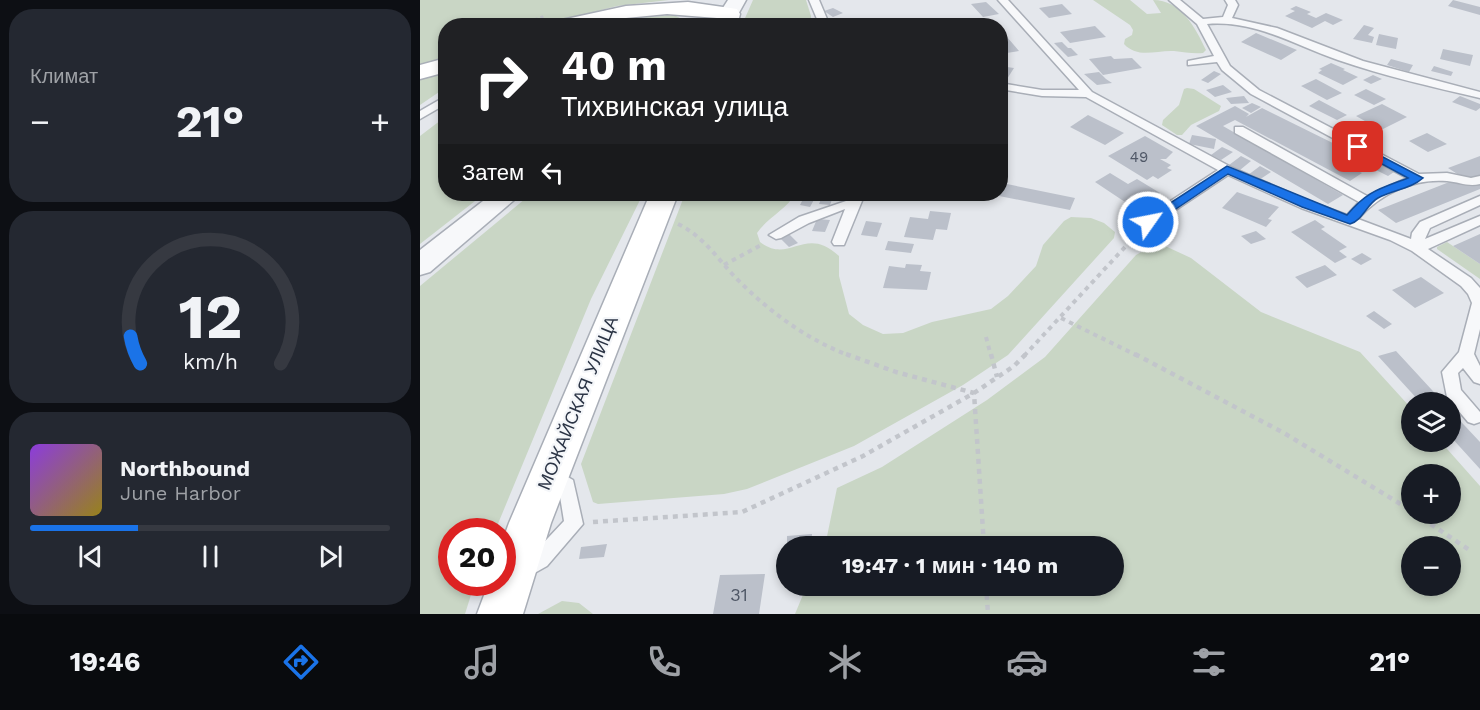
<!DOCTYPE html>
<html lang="ru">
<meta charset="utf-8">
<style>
body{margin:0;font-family:"Work Sans",sans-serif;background:#242831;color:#f1f3f6;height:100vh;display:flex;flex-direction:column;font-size:22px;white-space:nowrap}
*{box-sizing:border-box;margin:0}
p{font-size:20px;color:#9ea1a6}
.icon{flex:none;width:33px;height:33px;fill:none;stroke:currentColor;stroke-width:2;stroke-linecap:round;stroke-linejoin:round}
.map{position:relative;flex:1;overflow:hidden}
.sheet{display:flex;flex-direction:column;gap:9px;padding:9px;background:#0d0f14;width:420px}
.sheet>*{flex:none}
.top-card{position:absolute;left:18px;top:18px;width:570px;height:183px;border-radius:24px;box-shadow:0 3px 9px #0003;background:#202124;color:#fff;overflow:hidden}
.buttons{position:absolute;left:981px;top:392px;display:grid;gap:12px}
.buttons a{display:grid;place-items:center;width:60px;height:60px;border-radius:50%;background:#171b24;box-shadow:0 3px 9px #0003;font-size:30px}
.speed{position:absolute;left:18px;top:518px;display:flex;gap:12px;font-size:30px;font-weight:700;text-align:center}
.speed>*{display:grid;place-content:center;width:78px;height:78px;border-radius:50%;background:#171b24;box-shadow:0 3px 9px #0003;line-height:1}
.speed .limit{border:9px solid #d22;background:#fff;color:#111}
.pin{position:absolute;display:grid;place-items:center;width:51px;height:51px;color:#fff;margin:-26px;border-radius:12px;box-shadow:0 3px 9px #0006}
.me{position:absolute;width:66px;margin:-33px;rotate:57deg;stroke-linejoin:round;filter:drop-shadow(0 0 4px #0008)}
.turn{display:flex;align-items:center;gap:21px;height:126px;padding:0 24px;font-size:27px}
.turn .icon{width:78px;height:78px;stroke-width:2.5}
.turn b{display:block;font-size:42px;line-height:51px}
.then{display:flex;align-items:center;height:57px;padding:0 24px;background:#0003;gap:12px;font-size:22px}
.big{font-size:45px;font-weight:700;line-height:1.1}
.sheet .card{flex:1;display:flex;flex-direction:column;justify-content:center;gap:9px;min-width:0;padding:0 21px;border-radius:24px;background:#242831}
.sheet .dial{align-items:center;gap:0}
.dial svg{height:156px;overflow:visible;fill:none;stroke:#363941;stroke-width:7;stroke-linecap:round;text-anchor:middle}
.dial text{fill:#f1f3f6;stroke:none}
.song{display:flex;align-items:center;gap:18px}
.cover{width:72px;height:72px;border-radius:9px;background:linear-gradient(135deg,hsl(270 70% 55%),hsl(50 70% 35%))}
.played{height:6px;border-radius:3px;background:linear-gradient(90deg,#1a73e8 30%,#363941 30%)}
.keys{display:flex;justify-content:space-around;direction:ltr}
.heat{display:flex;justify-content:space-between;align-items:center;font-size:33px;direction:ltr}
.trip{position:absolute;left:356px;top:536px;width:348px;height:60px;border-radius:30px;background:#171b24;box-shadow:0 3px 9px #0003;font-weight:700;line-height:60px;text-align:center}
.tab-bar{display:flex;height:96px;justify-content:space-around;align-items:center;background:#090b0e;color:#9ea1a6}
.tab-bar .icon{width:42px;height:42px}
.tab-bar .active{color:#1a73e8}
.tab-bar b{font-size:27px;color:#f1f3f6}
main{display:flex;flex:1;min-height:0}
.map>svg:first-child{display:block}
.green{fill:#c9d6c5;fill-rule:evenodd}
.building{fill:#bbc0ca}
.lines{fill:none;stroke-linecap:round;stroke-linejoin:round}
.lane-casing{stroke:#a9aeb7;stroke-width:3}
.street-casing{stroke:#a9aeb7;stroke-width:3}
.secondary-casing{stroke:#a9aeb7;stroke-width:3}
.path-far2{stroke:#c2c5cb;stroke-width:3;stroke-dasharray:3 3;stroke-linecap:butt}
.path-far1{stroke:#c2c5cb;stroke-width:4;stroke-dasharray:4.5 4.5;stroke-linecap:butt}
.path{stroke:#c2c5cb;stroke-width:4.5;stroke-dasharray:5 5;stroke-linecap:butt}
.lane{fill:#f7f8fa;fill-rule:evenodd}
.street{fill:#f7f8fa;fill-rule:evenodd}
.secondary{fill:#fff;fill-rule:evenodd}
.route{fill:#1a73e8;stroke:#114b97;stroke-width:1.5}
.labels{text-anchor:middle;stroke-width:4.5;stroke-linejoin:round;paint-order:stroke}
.number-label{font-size:15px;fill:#4f5766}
.street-label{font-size:18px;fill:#2b3445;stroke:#f4f6f9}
.near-number-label{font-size:18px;fill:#4f5766}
</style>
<main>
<section class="sheet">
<div class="card"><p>Климат</p>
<div class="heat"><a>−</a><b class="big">21°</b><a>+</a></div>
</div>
<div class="card dial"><svg viewBox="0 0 100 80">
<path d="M14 69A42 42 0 1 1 86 69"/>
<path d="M14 69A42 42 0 0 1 9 55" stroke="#1a73e8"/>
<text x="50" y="56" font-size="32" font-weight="700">12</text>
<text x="50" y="72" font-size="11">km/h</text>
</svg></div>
<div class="card">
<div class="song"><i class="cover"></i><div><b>Northbound</b><p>June Harbor</p></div></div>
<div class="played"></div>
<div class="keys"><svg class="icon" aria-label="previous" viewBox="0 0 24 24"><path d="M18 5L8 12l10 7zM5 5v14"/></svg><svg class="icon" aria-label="pause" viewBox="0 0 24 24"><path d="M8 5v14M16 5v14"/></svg><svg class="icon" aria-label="next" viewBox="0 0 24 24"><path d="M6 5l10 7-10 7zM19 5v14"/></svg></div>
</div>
</section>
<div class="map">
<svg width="1060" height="614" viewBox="0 0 1060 614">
<rect width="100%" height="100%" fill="#e4e7ec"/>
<path class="green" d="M0,0H249L197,6L122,25L26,26L25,58L0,65Z
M333,0H386L391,16V25H322Z
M673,0H710L727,14L741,13L733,0C761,0 775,27 786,50L783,53C773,54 764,52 754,51C736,50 718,59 704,44L705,39L712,35L713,30L710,25Z
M254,15L264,20L262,25H184L219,18Z
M25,71V88L0,105V78Z
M767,88L774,89L801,106L799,111L771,125L762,135H757L742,125L743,120L759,105L764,89Z
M25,117L26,194H64L0,244V136Z
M111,194H223L171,299L75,531H32V582H55L45,614H0V286Z
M265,194H375C367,209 347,218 337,233L340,242C370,265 385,224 419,256V276L429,314L443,325L463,334L483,333L512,322L571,309L588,296L616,266L623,245L644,221L651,217L671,218L684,223L695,232L694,238L588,355L543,385L434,446L327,489L304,494L178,504L173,502L161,464Z
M1027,242L1060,264V279L1017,249V247Z
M743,245L771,258L841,312L940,352L991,408L992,441H1020L1060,486V614H375L387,585H693V546H405L417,488L462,467L567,400L625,357L716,255L732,246ZM992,474H1030V513H992ZM992,546H1030V585H992Z
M142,601L159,603L173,614H118Z"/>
<path class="building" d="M1033,0L1060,7V15L1028,6Z
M566,2L579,14L563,17L551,4Z
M642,4L652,14L629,18L619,8Z
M876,6L891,12L887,14L896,18L906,13L923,20L913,25L905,21L892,28L865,16L875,11L870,9Z
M413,8L423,13L413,17L404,11Z
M944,25L954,28L948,35L954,37L952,43L933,39Z
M675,26L686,37L650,43L640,32Z
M836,33L877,50L861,60L821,42Z
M959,34L978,38L976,49L956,45Z
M587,37L599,51L580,54V38Z
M642,42L648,48H651L658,55L648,57L634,43Z
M1023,49L1053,55L1050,66L1020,59Z
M691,56L694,59L712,58L722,68L683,75L669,59Z
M971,59L993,65L989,72L967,65Z
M911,63L925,69L923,70L938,77L923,85L898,73L902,70L899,69Z
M580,66L594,68L587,79L580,78Z
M1014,66L1033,72L1031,76L1011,71Z
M794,71L801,74L788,83L781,80Z
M679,72L686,79L692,83L677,85L664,74Z
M953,75L962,79L951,84L943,80Z
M896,79L922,93L907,100L881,86Z
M803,85L812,92L795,97L786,90Z
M946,89L966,99L954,105L934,95Z
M824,96L829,103L811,104L806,98Z
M1040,96L1060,104V108L1056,111L1032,102Z
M899,100L916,109L927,115L917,120L889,106Z
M832,103L841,107L831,113L822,108Z
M962,104L987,117L961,130L936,116Z
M815,106L829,114L826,117L842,108L933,153L920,162L942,173L930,181L815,120L803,126L923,195L908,204L776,126Z
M668,115L704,133L685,145L650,127Z
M1007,133L1027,144L1008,152L989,141Z
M772,135L796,139L794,149L769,144Z
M725,136L753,152L746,159H740L751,165L747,168L752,170L738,179L733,176L727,180L688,156Z
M802,147L813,152L801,160L791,155Z
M821,156L831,161L820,170L809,165Z
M1060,156V189L976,223L958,210L1042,177L1028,168Z
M931,157L949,166L941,171L924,162Z
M956,163L974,172L968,176L950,167Z
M840,166L851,172L839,180L828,175Z
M690,173L708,184L717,179L740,193L714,208L675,182Z
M582,183L655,198L650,210L574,195L580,194Z
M817,192L859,207L848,219L852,220L846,227L802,208Z
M403,194H414L410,205L399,204Z
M385,195L396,196L390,207L380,205Z
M510,211L531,213L527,230L516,229L513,240L484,237L490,217L508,219Z
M397,219L410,220L405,232L392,231Z
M895,220L905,227L901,229L927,247L919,251L927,257L915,263L871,232Z
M446,221L462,223L457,237L441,235Z
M836,231L846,239L831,244L821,236Z
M369,234L378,243L369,247L360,238Z
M1060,234V264L1033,246Z
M468,241L494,244L491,253L465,250Z
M942,253L952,259L941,265L931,259Z
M486,264L502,265L500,271L511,272L507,290L463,288L469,266L485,268Z
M905,265L917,275L887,288L875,277Z
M1001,277L1024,293L995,308L972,290Z
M954,311L972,324L964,329L946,316Z
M976,351L1023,402H1000L958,356Z
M1030,410L1060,442V469L1030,436Z
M392,534L391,546H367V536Z
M187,544L184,557L159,559L161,547Z
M345,574L339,614H293L300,575Z"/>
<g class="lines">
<defs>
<path id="lane" d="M389,0H399L407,19L406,26H396L397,19Z
M578,0H588L672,92L811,167L891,202L927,215L939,202L815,133V127H823L947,196L987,178L831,94L802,70L797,62L768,65V61L794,56L777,24L749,0H760L783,19L803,17L808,5L805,0H815L818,5L812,18L857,28L943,61L1060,92V98C1012,87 965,76 918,60C874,45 836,20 787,24L810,66L839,90L999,174L1027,173L1051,178L1060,176V184C1048,187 1039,182 1027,181C993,178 960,194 938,219L991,239L992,233L1000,222L1060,196V205L1010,228L1005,239L1060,216V225L1008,249L1051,278L1060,288V329L1054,354L1060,366V384L1054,382L1043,368L1038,373L1041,390L1060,412V422L1054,424L1048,422L1027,397L1022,372L1039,352L1052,303L1048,294L1041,286L992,251L970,240L881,208L808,175L733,225H723L721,222L723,219L798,170L666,97L622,96L580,89V83L622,90H659Z
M26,96V104L0,119V111Z
M432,194H442L444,196L424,245H414L412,242L425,209L389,223L361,238L356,239L349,235L379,217L429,200Z
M127,471L139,472L153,480L163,524L127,566L102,580L95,577L92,571L95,565L113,554L144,521L139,490L121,484L118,479L121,474Z"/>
<path id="street" d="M308,0H326L316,18H302L299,14Z
M72,194H101L10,272L0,275V250Z"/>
<path id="secondary" d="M268,2L317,9L320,14L317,26H295L297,18L247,14L206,18L172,26H134L137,21L206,6Z
M26,58V72L0,79V65Z
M230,194H258L131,523L103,614H57L69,582H82V542L89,523Z"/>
</defs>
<use href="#lane" class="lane-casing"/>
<use href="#street" class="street-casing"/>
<use href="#secondary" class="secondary-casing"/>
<path class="path-far2" d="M330,23L347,26
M98,26L125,16"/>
<path class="path-far1" d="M258,224C283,236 297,258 315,277C348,311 386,339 430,356
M304,265L343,244
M641,318L718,356
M566,337L571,356
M604,356L718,233"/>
<path class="path" d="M426,354L476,372L554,393L564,546
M571,354L577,377
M715,354L864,433L992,511
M994,513L1051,551
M173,522L322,512L443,456L554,393L594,366L606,354
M566,585L568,614"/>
<use href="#lane" class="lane"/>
<use href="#street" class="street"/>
<use href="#secondary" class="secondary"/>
</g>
<path class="route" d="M938,144L1003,178C991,189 972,190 958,198C947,204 942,221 930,224L882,207L808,174L732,225H723L721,222L807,166L927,215C947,191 959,189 988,178L934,149V145Z"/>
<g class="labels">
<g class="number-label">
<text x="719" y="162">49</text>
</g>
<g class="street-label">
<text transform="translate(158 403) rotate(-68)" y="6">МОЖАЙСКАЯ УЛИЦА</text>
</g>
<g class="near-number-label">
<text x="319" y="601">31</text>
</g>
</g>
</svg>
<div class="buttons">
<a><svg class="icon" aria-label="layers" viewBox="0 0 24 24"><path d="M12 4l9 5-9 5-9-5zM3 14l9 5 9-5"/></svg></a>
<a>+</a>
<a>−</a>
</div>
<div class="speed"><div class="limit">20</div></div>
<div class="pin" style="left:938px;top:147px;background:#d93025"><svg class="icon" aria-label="arrive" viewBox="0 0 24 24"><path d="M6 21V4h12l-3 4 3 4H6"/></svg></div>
<svg class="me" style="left:728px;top:222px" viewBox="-20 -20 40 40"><circle r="17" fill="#1a73e8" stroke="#fff" stroke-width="3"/><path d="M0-11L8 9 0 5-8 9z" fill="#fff"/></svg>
<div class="trip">19:47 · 1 мин · 140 m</div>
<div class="top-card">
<div class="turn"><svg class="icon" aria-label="right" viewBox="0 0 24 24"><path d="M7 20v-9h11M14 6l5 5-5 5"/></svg><div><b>40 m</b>Тихвинская улица</div></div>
<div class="then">Затем<svg class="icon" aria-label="left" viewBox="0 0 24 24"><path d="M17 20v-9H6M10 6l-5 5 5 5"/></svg></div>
</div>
</div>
</main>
<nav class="tab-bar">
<b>19:46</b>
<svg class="icon active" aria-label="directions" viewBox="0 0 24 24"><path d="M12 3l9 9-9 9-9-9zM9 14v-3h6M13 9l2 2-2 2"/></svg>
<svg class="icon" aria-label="music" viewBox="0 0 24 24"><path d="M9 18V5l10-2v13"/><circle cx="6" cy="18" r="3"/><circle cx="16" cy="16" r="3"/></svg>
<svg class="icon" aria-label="phone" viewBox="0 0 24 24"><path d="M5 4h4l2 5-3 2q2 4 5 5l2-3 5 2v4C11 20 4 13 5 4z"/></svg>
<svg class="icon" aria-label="climate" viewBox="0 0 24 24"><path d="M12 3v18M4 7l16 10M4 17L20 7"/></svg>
<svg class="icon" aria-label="car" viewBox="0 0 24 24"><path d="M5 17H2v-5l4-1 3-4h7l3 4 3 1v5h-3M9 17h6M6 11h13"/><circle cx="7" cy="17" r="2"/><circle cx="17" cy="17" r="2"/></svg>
<svg class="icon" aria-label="filters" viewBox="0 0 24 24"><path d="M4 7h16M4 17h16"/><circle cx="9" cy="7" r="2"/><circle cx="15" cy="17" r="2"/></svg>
<b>21°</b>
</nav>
